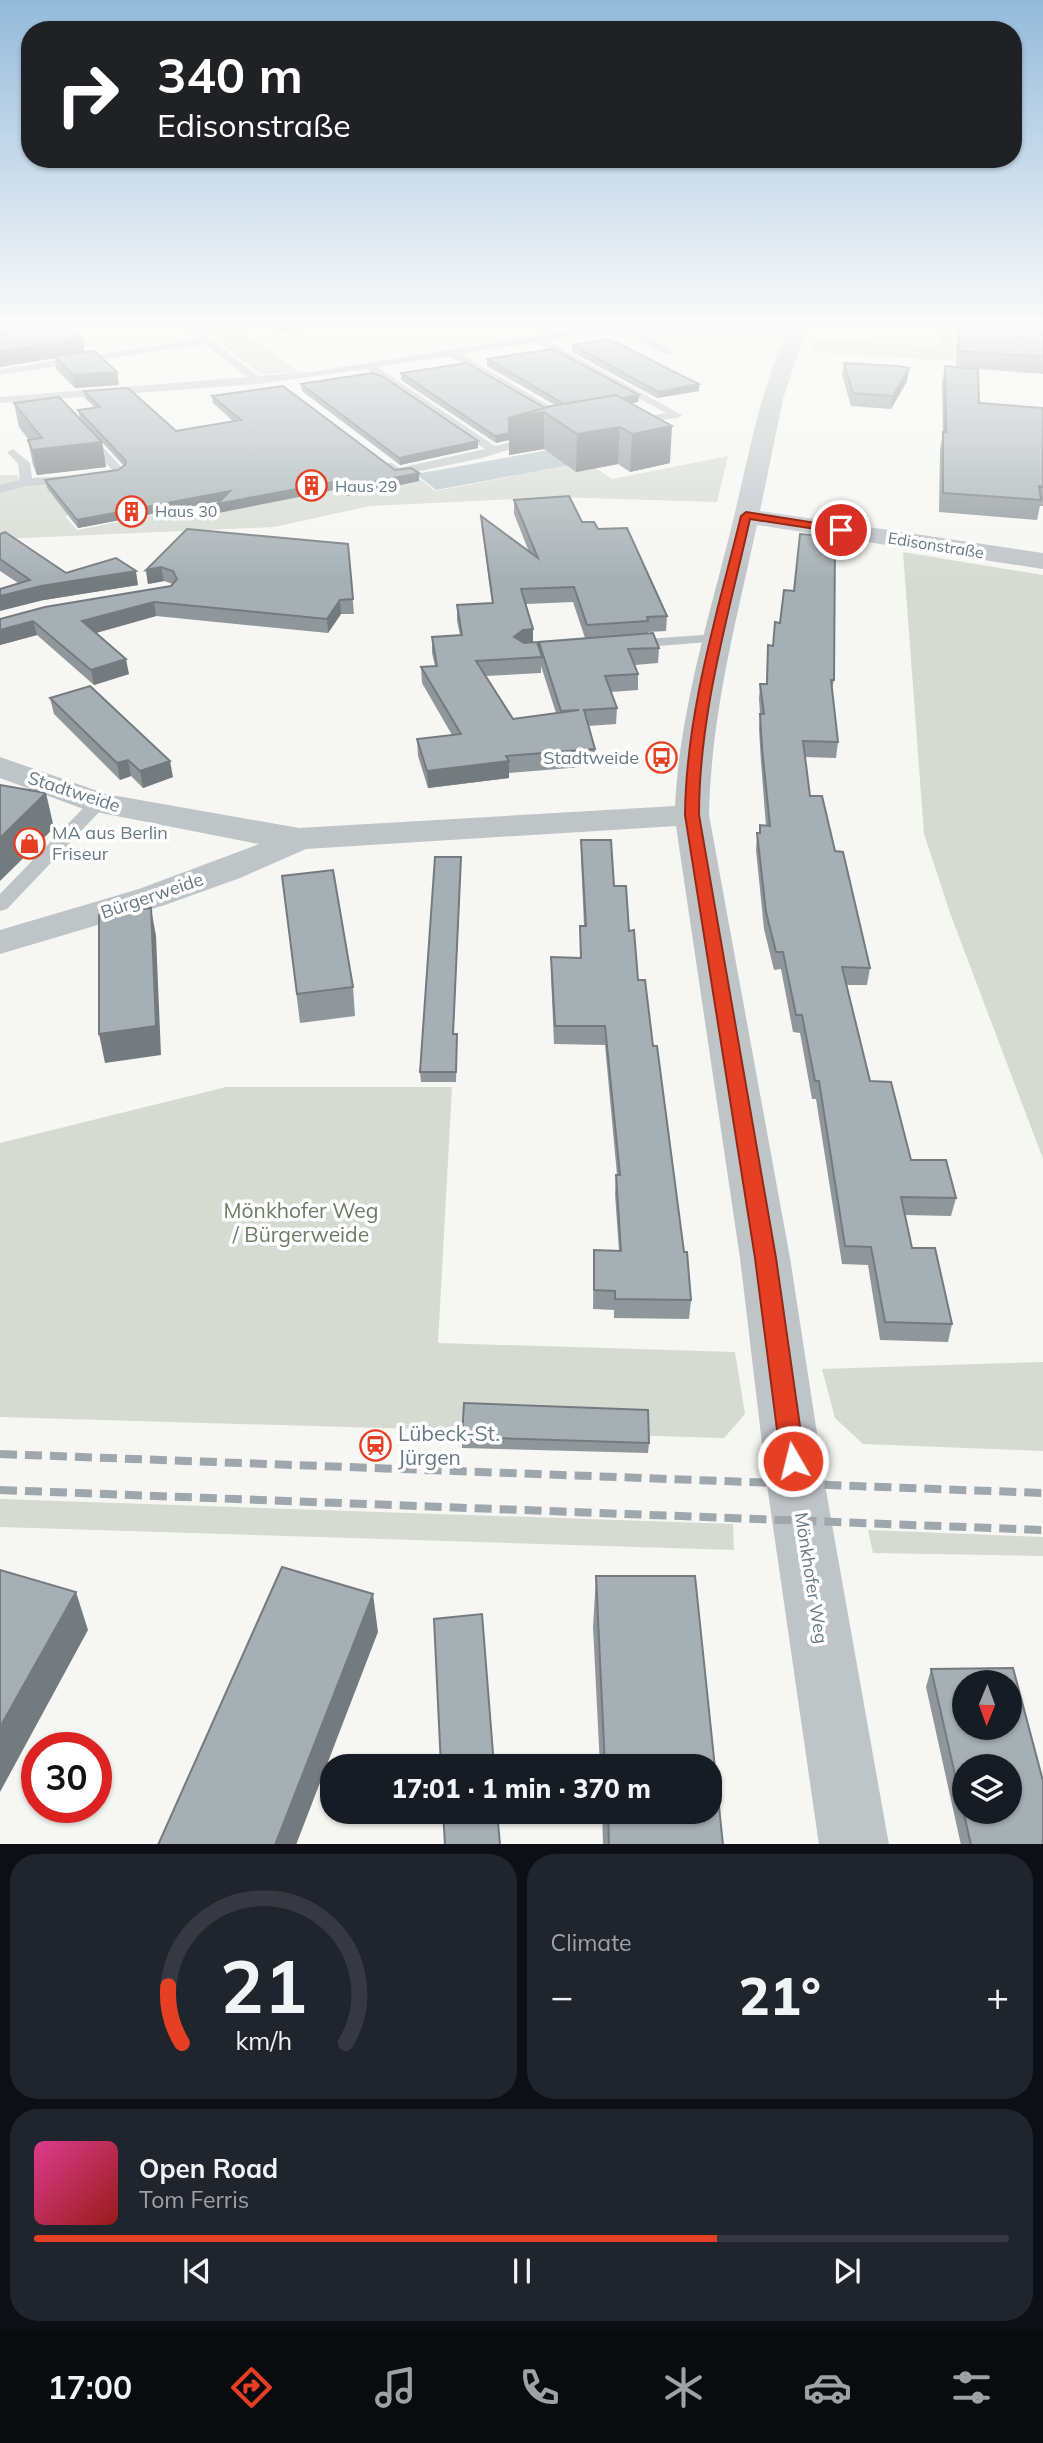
<!DOCTYPE html>
<meta charset="utf-8">
<style>
body{margin:0;font-family:Mulish,sans-serif;background:#20242c;color:#f1f3f6;height:100vh;display:flex;flex-direction:column;font-size:26px;white-space:nowrap}
*{box-sizing:border-box;margin:0}
p{font-size:23px;color:#9ea1a6}
.icon{flex:none;width:38px;height:38px;fill:none;stroke:currentColor;stroke-width:2;stroke-linecap:round;stroke-linejoin:round}
.map{position:relative;height:1844px;overflow:hidden}
.panel{display:flex;flex-direction:column;gap:10px;padding:10px;background:#0d0f14;flex:1}
.panel>*{flex:none}
.top-card{position:absolute;left:21px;top:21px;width:1001px;height:147px;border-radius:28px;box-shadow:0 2px 5px #0004;background:#202124;color:#fff;overflow:hidden}
.needle{width:46px;rotate:181deg}
.controls{position:absolute;left:952px;top:1670px;display:grid;gap:14px}
.controls a{display:grid;place-items:center;width:70px;height:70px;border-radius:50%;background:#171b24;box-shadow:0 2px 5px #0004;font-size:35px}
.speed{position:absolute;left:21px;top:1732px;display:flex;gap:14px;font-size:35px;font-weight:700;text-align:center}
.speed>*{display:grid;place-content:center;width:91px;height:91px;border-radius:50%;background:#171b24;box-shadow:0 2px 5px #0004;line-height:1}
.speed .limit{border:10px solid #d22;background:#fff;color:#111}
.pin{position:absolute;display:grid;place-items:center;width:60px;height:60px;color:#fff;margin:-30px;border:4px solid #fff;border-radius:50%;box-shadow:0 2px 7px #0007}
.me{position:absolute;width:77px;margin:-38px;rotate:352deg;stroke-linejoin:round;filter:drop-shadow(0 0 5px #0008)}
.turn{display:flex;align-items:center;gap:24px;height:147px;padding:0 21px;font-size:32px}
.turn .icon{width:91px;height:91px;stroke-width:2.5}
.turn b{display:block;font-size:49px;line-height:60px}
.big{font-size:52px;font-weight:800;line-height:1.1}
.panel .widget{flex:1;display:flex;flex-direction:column;justify-content:center;gap:10px;min-width:0;padding:0 24px;border-radius:28px;background:#20242c}
.panel .dial{align-items:center;gap:0}
.dial svg{height:182px;overflow:visible;fill:none;stroke:#363941;stroke-width:7;stroke-linecap:round;text-anchor:middle}
.dial text{fill:#f1f3f6;stroke:none}
.song{display:flex;align-items:center;gap:21px}
.cover{width:84px;height:84px;border-radius:10px;background:linear-gradient(135deg,hsl(330 70% 55%),hsl(0 70% 35%))}
.played{height:7px;border-radius:4px;background:linear-gradient(90deg,#e53f24 70%,#363941 70%)}
.keys{display:flex;justify-content:space-around;direction:ltr}
.heat{display:flex;justify-content:space-between;align-items:center;font-size:38px;direction:ltr}
.panel .tiles{flex:1;display:grid;gap:10px;grid-template-columns:1fr 1fr}
.widget:last-child{grid-column:span 2}
.trip{position:absolute;left:320px;top:1754px;width:402px;height:70px;border-radius:28px;background:#171b24;box-shadow:0 2px 5px #0004;font-weight:800;line-height:70px;text-align:center}
.menu{display:flex;height:112px;justify-content:space-around;align-items:center;background:#090b0e;color:#9ea1a6}
.menu .icon{width:49px;height:49px}
.menu .current{color:#e53f24}
.menu b{font-size:32px;color:#f1f3f6}
.map>svg:first-child{display:block}
.green{fill:#d6dbd2}
.water{fill:#b6c4c7}
.lines{fill:none;stroke-linecap:round;stroke-linejoin:round}
.service{fill:#bfc4c7;fill-rule:evenodd}
.minor{fill:#bfc4c7;fill-rule:evenodd}
.rail{stroke:#9ea7ab;stroke-width:8;stroke-dasharray:17 8;stroke-linecap:butt}
.wall{fill:#8f979b;fill-rule:evenodd}
.shaded-wall{fill:#747b7e}
.building{fill:#a6b0b4;stroke:#747b7e;stroke-width:2;fill-rule:evenodd}
.route{fill:#e53f24;stroke:#952917;stroke-width:2}
.labels{text-anchor:middle;stroke-width:7;stroke-linejoin:round;paint-order:stroke}
.far-poi-label{font-size:16px;fill:#657984;stroke:#fff;text-anchor:start}
.far-street-label{font-size:16px;fill:#657984;stroke:#fff}
.poi-label{font-size:18px;fill:#657984;stroke:#fff;text-anchor:end}
.street-label{font-size:18px;fill:#657984;stroke:#fff}
.near-park-label{font-size:21px;fill:#6b7b64;stroke:#fff}
.near-poi-label{font-size:21px;fill:#657984;stroke:#fff;text-anchor:start}
</style>
<div class="map">
<svg width="1043" height="1845" viewBox="0 0 1043 1845">
<rect width="100%" height="100%" fill="#f6f6f3"/>
<path class="green" d="M196,323H232L300,373L260,374Z
M941,323H1023L1024,329L954,325V361L813,352L818,338L938,347Z
M728,456L717,502L555,497L370,506L274,527L0,539V475H17L27,485L56,486L77,513L65,516L77,530L179,510L190,519L413,473L435,491L587,462L612,479Z
M903,552L1043,575V1159L950,913L924,834Z
M226,1087H452L438,1343L735,1352L745,1414L724,1438L0,1417V1143Z
M1043,1362V1451L863,1444L835,1418L822,1369Z
M0,1499L733,1524L734,1550L0,1527Z
M868,1530L1043,1537V1556L873,1553Z"/>
<path class="water" d="M554,449L576,464L436,490L416,474Z"/>
<g class="lines">
<path class="service" d="M173,323H189L258,376L311,372L597,326L600,327V331L546,340L682,415L677,418L629,424V420L666,413L535,342L461,354L572,419V423H564L450,356L377,367L495,446L534,437L540,440L482,458L397,476L384,467V463H392L399,468L485,449L366,369L258,384L0,403V397L247,377L205,344L0,375V369L199,339Z
M629,324L674,353L666,355L645,344L626,329L624,327Z
M83,434H91L123,469V473H115L83,438Z
M13,449L30,463L32,478L70,476L76,480L70,484L26,486L0,493V485L20,480L18,464L7,452Z
M716,634L723,638L721,641L633,648L626,644L633,640Z
M98,798L104,799L107,803L104,807L7,909L0,911V894L92,799Z"/>
<path class="minor" d="M575,323H808L783,399L760,511L1043,553V569L757,525C736,622 711,715 709,815L790,1258L825,1485L889,1845H819L767,1485L740,1258L676,826L306,849L240,878L165,905L0,954V930L139,889L259,844L86,810L0,778V757L106,794L299,828L675,806C680,711 708,621 731,529C747,465 758,397 785,335L701,331L597,335L577,327Z"/>
<path class="rail" d="M0,1454L1043,1493
M0,1490L1043,1530"/>
</g>
<path class="wall" d="M0,323L85,352L117,372L119,385L75,388L56,369L55,358L0,367Z
M269,323H339L282,332Z
M956,323H1043V374L978,369L979,403L1043,408V506H1040L1037,520L939,512L940,450L943,432L942,383L945,366L956,367Z
M573,345L699,384V391L657,398L572,352Z
M487,359L639,395L638,402L631,403L670,463L630,472L618,464L576,472L544,449L509,455V440L496,443L401,380V373L545,408L555,405L487,366Z
M844,363L907,381L891,409L851,406L842,375Z
M301,384L478,448L400,465L302,391Z
M84,391L176,431L234,422L213,403L212,396L395,470L419,481L347,496L339,489L218,513L220,501L78,528L47,488L45,480L118,470L124,466L80,418L78,410L95,408L85,398Z
M14,403L102,442L106,467L37,475L33,465L28,440H29L19,427Z
M514,500L582,522L598,529L667,616L666,631L648,632V634L659,648L658,663L635,665L638,674V690L611,692L617,708L616,724L588,726L595,749L594,766L509,773V778L428,788L418,756L417,739L452,735L422,683L421,667L435,666L432,653V637L460,635L457,621V605L492,603L482,530L481,516L529,552L514,514ZM573,602L585,638L539,642V649L533,642V629L526,604ZM541,666L556,713L513,719L485,676L541,673Z
M0,534L66,573L138,585L44,600L0,571Z
M348,544L354,614H341L328,633L156,616L96,633L129,674L94,685L37,635L0,645V630L171,586L173,584L164,581L148,584L146,570Z
M775,622L780,623L834,680L832,689L838,742L836,758L805,757L810,796L835,851L870,968L867,985H846L870,1081L911,1160L956,1198L951,1216L905,1215L912,1248L952,1324L948,1342L880,1340L868,1265L842,1264L816,1099H812L800,1033L793,1032L781,969L774,970L764,929L756,850L757,833H759L760,825L766,826L761,763L759,729L760,714L759,699L760,684H766L768,645L773,646Z
M50,698L173,777L143,788L131,776L120,780L54,714Z
M581,840L614,886L629,931L638,980L653,1046L691,1300L689,1319L614,1318V1310L593,1309L594,1250L619,1251L615,1194L616,1175H617L605,1045L554,1044L551,975V957L580,958V926H584L581,857Z
M461,866L453,1034H457L456,1082H421L420,1072Z
M282,876L353,987L355,1016L300,1023Z
M462,1437L649,1443L648,1453L462,1448Z
M596,1576H695L723,1845H603L602,1811H710V1766H600L593,1627Z
M931,1669L1043,1845H961L926,1687Z"/>
<path class="shaded-wall" d="M282,323H339L282,332Z
M83,339L85,353L54,356L55,358L0,367V351Z
M909,368L907,381L891,409L893,396Z
M117,372L119,385L75,388L73,375Z
M699,384V391L657,398L658,392Z
M639,395L638,402L611,407L612,400Z
M544,412V449L509,455V440L496,443L495,436L509,418Z
M672,426L670,463L630,472L632,434Z
M620,427L618,464L576,472L577,434Z
M478,441V448L400,465L399,458Z
M102,442L106,467L37,475L32,450Z
M419,473V481L347,496V487Z
M338,481L339,489L218,513L217,504Z
M230,491L231,499L78,528L77,520Z
M161,567L164,581L148,584L146,570Z
M136,571L138,585L44,600L0,611V596L41,586Z
M340,600L341,614L328,633L327,619Z
M154,602L156,616L85,636L82,621Z
M33,621L37,635L0,645V630Z
M533,629V645L523,646L514,637L523,630Z
M126,659L129,674L94,685L91,670Z
M128,760L131,776L120,780L117,763Z
M170,761L173,777L143,788L140,771Z
M509,761V778L428,788L427,771Z
M46,793L54,828L0,881V838Z
M461,857V866L453,1044V1034Z
M151,908L156,936L161,1055L105,1063L99,1034Z
M76,1592L88,1630L0,1792V1727Z
M373,1594L378,1632L296,1845H275Z"/>
<path class="building" d="M0,323H66L83,339L0,351Z
M959,323H1043V357L959,351Z
M609,339L699,384L658,392L573,345Z
M553,349L639,395L621,398L616,395L564,404L487,359Z
M94,351L117,372L73,375L54,356Z
M467,363L545,408L509,418V433L495,436L401,373Z
M844,363L897,366L909,368L893,396L853,393Z
M945,366L978,369L979,403L1043,408V487L1039,486L1041,500L943,493V432H946Z
M372,373L382,376L478,441L399,458L301,384Z
M283,386L395,470L411,468L419,473L347,487L338,481L217,504L230,491L77,520L45,480L118,470L125,465L126,461L78,410L100,407L84,391L128,388L176,431L241,420L212,396Z
M616,395L672,426L632,434L620,427L577,434L544,412L509,418L551,406Z
M59,397L102,442L32,450L28,440L42,438L14,403Z
M569,496L582,522H594L598,529L627,528L667,616L647,617L648,621L587,625L574,587L521,589L533,629L523,630L514,637L524,643L537,642L542,657L476,661L513,719L579,710L561,711L539,642L653,633L659,648L628,649L638,674L605,676L617,708L584,710L595,749L506,756L509,761L427,771L417,739L461,734L421,667L437,666L432,637L462,635L457,605L493,603L481,516L538,558L514,500Z
M187,529L348,544L353,599L340,600L327,619L154,602L82,621L126,659L91,670L33,621L0,630V619L45,607L171,586L177,579L173,571L161,567L146,570Z
M5,532L66,573L116,558L136,571L41,586L0,596V589L30,580L0,559V534Z
M800,534L835,537L834,680H831L838,742L803,741L810,796H822L835,851L843,852L870,968L842,967L870,1081L891,1082L911,1160H946L956,1198L901,1197L912,1248H935L952,1324L885,1322L871,1247L845,1246L819,1081H815L802,1015H796L783,952H776L766,912L757,833H760V825L770,826L762,748L760,714H764L760,684H767L768,645L773,646L775,622L780,623L784,590L794,591Z
M90,686L170,761L140,771L128,760L117,763L50,698Z
M0,785L46,793L0,838Z
M581,840H611L614,886H626L629,931L634,930L638,980H645L653,1046H657L684,1252H687L691,1300L615,1299V1291L594,1290V1250L621,1251L616,1175H620L605,1026H555L551,957L581,958L580,926H586Z
M435,857H461L453,1034H457L456,1072H420Z
M333,870L353,987L297,994L282,876Z
M151,908L156,1026L99,1034V915Z
M464,1403L648,1410L649,1443L462,1437Z
M282,1567L373,1594L275,1845H158Z
M0,1570L76,1592L0,1727Z
M596,1576H695L723,1845H609L608,1811H710V1766H605Z
M482,1614L494,1766H441L434,1619Z
M1013,1668L1043,1781V1845H971L931,1669ZM964,1682H1010V1727H964ZM964,1766H1010V1811H964Z
M443,1811H497L500,1845H445Z"/>
<linearGradient id="sky" x2="0" y2="1"><stop stop-color="#94badb"/><stop offset="0.56" stop-color="#fbfbfa"/><stop offset="1" stop-color="#fbfbfa" stop-opacity="0"/></linearGradient>
<rect width="1043" height="581" fill="url(#sky)"/>
<path class="route" d="M746,512L841,527L846,530L841,533L750,519C728,617 699,714 699,815L776,1258L805,1461L801,1468L793,1471L785,1468L781,1461L755,1258L685,815C686,713 717,614 741,516Z"/>
<defs>
<symbol id="building-ring" viewBox="-11 -11 22 22"><circle r="9.5" fill="#fff" stroke="#e53f24" stroke-width="1.5"/><path d="M-4-6H4V6H1V3H-1V6H-4ZM-2.5-4.3h1.7v1.8h-1.7ZM.8-4.3h1.7v1.8H.8ZM-2.5-1h1.7V.8h-1.7ZM.8-1h1.7V.8H.8Z" fill="#e53f24"/></symbol>
<symbol id="bus-ring" viewBox="-11 -11 22 22"><circle r="9.5" fill="#fff" stroke="#e53f24" stroke-width="1.5"/><path d="M-5-6H5V4H4V6H2V4H-2V6H-4V4H-5ZM-3.5-4V0h7V-4ZM-3.5 1.2v1.5H-2V1.2ZM2 1.2v1.5H3.5V1.2Z" fill="#e53f24"/></symbol>
<symbol id="shop-ring" viewBox="-11 -11 22 22"><circle r="9.5" fill="#fff" stroke="#e53f24" stroke-width="1.5"/><path d="M-5-2.5h2.3a2.7 3.5 0 0 1 5.4 0H5L5.5 6h-11ZM-1.5-2.5h3a1.5 2.3 0 0 0-3 0Z" fill="#e53f24"/></symbol>
<symbol id="station-ring" viewBox="-11 -11 22 22"><circle r="9.5" fill="#fff" stroke="#e53f24" stroke-width="1.5"/><path d="M-3-6H3Q5-6 5-4V2Q5 4 3 4L4.5 6H3L1.5 4h-3L-3 6H-4.5L-3 4Q-5 4-5 2V-4Q-5-6-3-6ZM-3.5-4v3h7v-3ZM-3.5 1v1.5H-2V1ZM2 1v1.5H3.5V1Z" fill="#e53f24"/></symbol>
</defs>
<g fill-rule="evenodd">
<use href="#building-ring" x="294" y="468" width="35" height="35"/>
<use href="#building-ring" x="114" y="494" width="35" height="35"/>
<use href="#bus-ring" x="644" y="740" width="35" height="35"/>
<use href="#shop-ring" x="12" y="826" width="35" height="35"/>
<use href="#station-ring" x="358" y="1428" width="35" height="35"/>
</g>
<g class="labels">
<g class="far-poi-label">
<text x="335" y="492">Haus 29</text>
<text x="155" y="517">Haus 30</text>
</g>
<g class="far-street-label">
<text transform="translate(936 545) rotate(9)" y="6">Edisonstraße</text>
</g>
<g class="poi-label">
<text x="639" y="764">Stadtweide</text>
<text x="52" y="839" text-anchor="start">MA aus Berlin<tspan x="52" dy="21">Friseur</tspan></text>
</g>
<g class="street-label">
<text transform="translate(74 792) rotate(18)" y="6">Stadtweide</text>
<text transform="translate(152 896) rotate(-19)" y="6">Bürgerweide</text>
<text transform="translate(811 1578) rotate(81)" y="6">Mönkhofer Weg</text>
</g>
<g class="near-park-label">
<text x="301" y="1218">Mönkhofer Weg<tspan x="301" dy="24">/ Bürgerweide</tspan></text>
</g>
<g class="near-poi-label">
<text x="398" y="1441">Lübeck-St.<tspan x="398" dy="24">Jürgen</tspan></text>
</g>
</g>
</svg>
<div class="controls">
<a><svg class="needle" viewBox="-14 -14 28 28"><path d="M0-13l5 13h-10z" fill="#e53935"/><path d="M0 13l5-13h-10z" fill="#9ea1a6"/></svg></a>
<a><svg class="icon" aria-label="layers" viewBox="0 0 24 24"><path d="M12 4l9 5-9 5-9-5zM3 14l9 5 9-5"/></svg></a>
</div>
<div class="speed"><div class="limit">30</div></div>
<div class="pin" style="left:841px;top:530px;background:#d93025"><svg class="icon" aria-label="arrive" viewBox="0 0 24 24"><path d="M6 21V4h12l-3 4 3 4H6"/></svg></div>
<svg class="me" style="left:793px;top:1461px" viewBox="-20 -20 40 40"><circle r="17" fill="#e53f24" stroke="#fff" stroke-width="3"/><path d="M0-11L8 9 0 5-8 9z" fill="#fff"/></svg>
<div class="trip">17:01 · 1 min · 370 m</div>
<div class="top-card">
<div class="turn"><svg class="icon" aria-label="right" viewBox="0 0 24 24"><path d="M7 20v-9h11M14 6l5 5-5 5"/></svg><div><b>340 m</b>Edisonstraße</div></div>
</div>
</div>
<section class="panel">
<div class="tiles">
<div class="widget dial"><svg viewBox="0 0 100 80">
<path d="M14 69A42 42 0 1 1 86 69"/>
<path d="M14 69A42 42 0 0 1 8 44" stroke="#e53f24"/>
<text x="50" y="56" font-size="32" font-weight="700">21</text>
<text x="50" y="72" font-size="11">km/h</text>
</svg></div>
<div class="widget"><p>Climate</p>
<div class="heat"><a>−</a><b class="big">21°</b><a>+</a></div>
</div>
<div class="widget">
<div class="song"><i class="cover"></i><div><b>Open Road</b><p>Tom Ferris</p></div></div>
<div class="played"></div>
<div class="keys"><svg class="icon" aria-label="previous" viewBox="0 0 24 24"><path d="M18 5L8 12l10 7zM5 5v14"/></svg><svg class="icon" aria-label="pause" viewBox="0 0 24 24"><path d="M8 5v14M16 5v14"/></svg><svg class="icon" aria-label="next" viewBox="0 0 24 24"><path d="M6 5l10 7-10 7zM19 5v14"/></svg></div>
</div>
</div>
</section>
<nav class="menu">
<b>17:00</b>
<svg class="icon current" aria-label="directions" viewBox="0 0 24 24"><path d="M12 3l9 9-9 9-9-9zM9 14v-3h6M13 9l2 2-2 2"/></svg>
<svg class="icon" aria-label="music" viewBox="0 0 24 24"><path d="M9 18V5l10-2v13"/><circle cx="6" cy="18" r="3"/><circle cx="16" cy="16" r="3"/></svg>
<svg class="icon" aria-label="phone" viewBox="0 0 24 24"><path d="M5 4h4l2 5-3 2q2 4 5 5l2-3 5 2v4C11 20 4 13 5 4z"/></svg>
<svg class="icon" aria-label="climate" viewBox="0 0 24 24"><path d="M12 3v18M4 7l16 10M4 17L20 7"/></svg>
<svg class="icon" aria-label="car" viewBox="0 0 24 24"><path d="M5 17H2v-5l4-1 3-4h7l3 4 3 1v5h-3M9 17h6M6 11h13"/><circle cx="7" cy="17" r="2"/><circle cx="17" cy="17" r="2"/></svg>
<svg class="icon" aria-label="filters" viewBox="0 0 24 24"><path d="M4 7h16M4 17h16"/><circle cx="9" cy="7" r="2"/><circle cx="15" cy="17" r="2"/></svg>
</nav>
